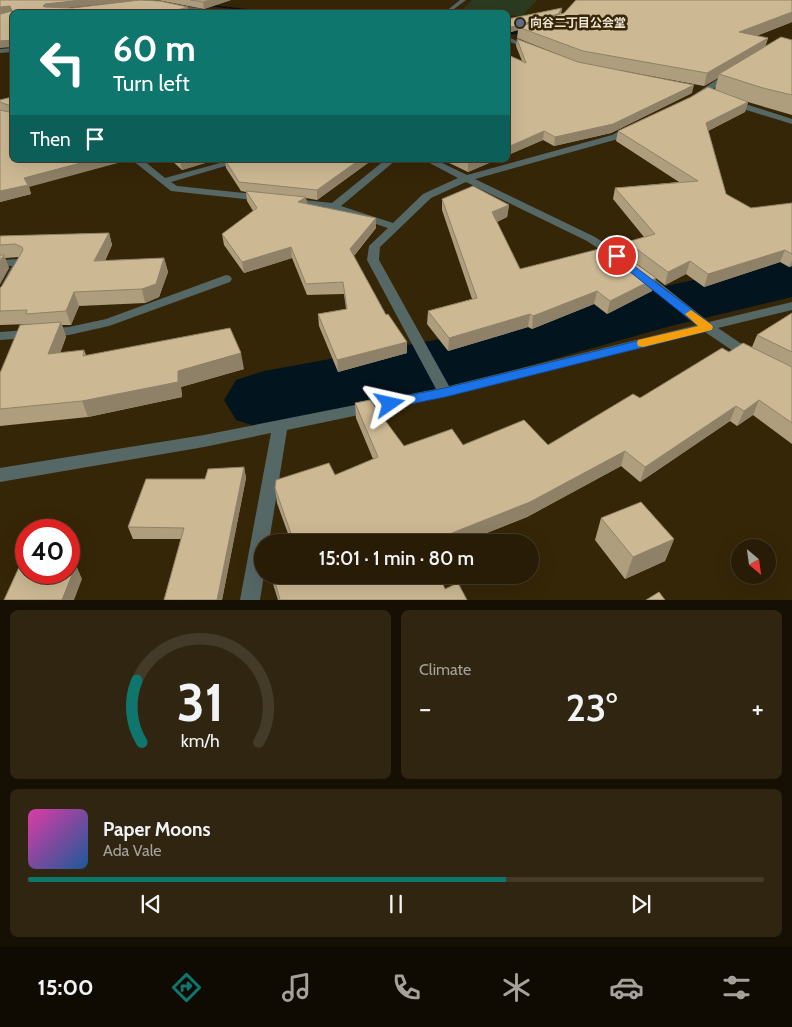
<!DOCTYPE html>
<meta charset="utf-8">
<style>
body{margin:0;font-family:Cabin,"Noto Sans JP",sans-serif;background:#302510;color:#f1f3f6;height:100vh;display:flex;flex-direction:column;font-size:19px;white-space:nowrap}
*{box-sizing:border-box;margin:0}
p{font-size:16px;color:#a5a19b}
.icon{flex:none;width:28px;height:28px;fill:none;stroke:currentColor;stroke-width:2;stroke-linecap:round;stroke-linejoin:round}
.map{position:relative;height:600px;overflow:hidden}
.panel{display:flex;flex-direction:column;gap:10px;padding:10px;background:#160f03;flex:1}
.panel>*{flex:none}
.guide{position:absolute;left:10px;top:10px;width:500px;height:152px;border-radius:8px;box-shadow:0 5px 20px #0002,0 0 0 1px #443a28;background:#0f766e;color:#fff;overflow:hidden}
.needle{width:32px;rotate:151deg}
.buttons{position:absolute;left:731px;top:539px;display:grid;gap:10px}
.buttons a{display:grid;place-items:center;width:45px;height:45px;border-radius:50%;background:#281c06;box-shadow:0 5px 20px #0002,0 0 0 1px #443a28;font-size:25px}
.speed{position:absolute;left:15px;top:519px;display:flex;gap:10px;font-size:25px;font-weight:700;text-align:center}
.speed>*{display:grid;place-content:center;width:65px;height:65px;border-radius:50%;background:#281c06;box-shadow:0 5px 20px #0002,0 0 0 1px #443a28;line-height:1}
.speed .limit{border:8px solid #d22;background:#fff;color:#111}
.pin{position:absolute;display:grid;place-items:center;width:42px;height:42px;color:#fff;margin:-21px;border:2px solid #fff;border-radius:50%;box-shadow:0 1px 5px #0007}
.me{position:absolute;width:55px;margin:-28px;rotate:79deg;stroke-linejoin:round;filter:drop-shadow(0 0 4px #0008)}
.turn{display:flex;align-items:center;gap:18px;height:105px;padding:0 20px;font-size:22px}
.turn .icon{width:65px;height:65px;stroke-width:2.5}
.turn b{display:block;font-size:35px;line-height:42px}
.then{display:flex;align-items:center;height:48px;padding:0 20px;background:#0003;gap:10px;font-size:19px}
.big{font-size:38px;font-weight:600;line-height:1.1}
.panel .tile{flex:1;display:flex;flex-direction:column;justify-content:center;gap:8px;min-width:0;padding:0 18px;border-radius:8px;background:#302510}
.panel .dial{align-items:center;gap:0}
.dial svg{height:130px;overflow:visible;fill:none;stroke:#443a28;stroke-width:7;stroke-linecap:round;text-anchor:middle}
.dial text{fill:#f1f3f6;stroke:none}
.song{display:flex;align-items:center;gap:15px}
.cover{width:60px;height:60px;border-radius:8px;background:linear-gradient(135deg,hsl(320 70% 55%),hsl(210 70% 35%))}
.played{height:5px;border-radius:2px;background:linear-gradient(90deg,#0f766e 65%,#443a28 65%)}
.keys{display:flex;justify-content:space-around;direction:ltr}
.heat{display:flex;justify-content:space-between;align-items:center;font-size:28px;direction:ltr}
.panel .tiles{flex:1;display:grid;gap:10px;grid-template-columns:1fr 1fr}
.tile:last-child{grid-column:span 2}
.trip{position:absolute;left:254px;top:534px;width:285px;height:50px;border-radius:25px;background:#281c06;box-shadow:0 5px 20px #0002,0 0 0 1px #443a28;font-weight:600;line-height:50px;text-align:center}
.menu{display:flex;height:80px;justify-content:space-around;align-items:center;background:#100b02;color:#a5a19b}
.menu .icon{width:35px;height:35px}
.menu .active{color:#0f766e}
.menu b{font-size:22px;color:#f1f3f6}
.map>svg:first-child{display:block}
.green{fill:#2a3b20}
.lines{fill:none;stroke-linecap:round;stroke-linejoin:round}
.stream{fill:#02141e;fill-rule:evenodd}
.river{fill:#02141e;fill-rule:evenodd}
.minor{fill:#566866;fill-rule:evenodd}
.wall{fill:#af9e7e}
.shaded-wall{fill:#8f8167}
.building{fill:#ccb893;stroke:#8f8167}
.route{fill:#1a73e8;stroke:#114b97}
.slow{fill:#f59e0b}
.service-dot{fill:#5c6f8a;stroke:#362608;stroke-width:2}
.labels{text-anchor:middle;stroke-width:5;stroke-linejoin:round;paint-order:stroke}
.far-poi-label{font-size:12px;font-weight:bold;fill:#eee4d3;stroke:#362608;text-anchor:start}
</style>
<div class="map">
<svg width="792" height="600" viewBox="0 0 792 600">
<rect width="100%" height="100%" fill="#362608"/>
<path class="green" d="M472,0H537L522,16L508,15V12L462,10Z"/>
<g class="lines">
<path class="stream" d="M152,0H168L274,12H261Z
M508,30L531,31L534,33L531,35L508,34Z"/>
<path class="river" d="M792,259V297L671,326L440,391L264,429L236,420L224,400L236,380L264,371L440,339L656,288Z"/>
<path class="minor" d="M460,0H466L450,12H445Z
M172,4L209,10L212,12H202L170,7Z
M508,37L533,48L534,49L529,50L508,41Z
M12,48V52L0,53V49Z
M727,73L734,75L699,98L692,96Z
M727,100H733L792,119V124L727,104Z
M628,127L635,129L618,139L475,179L595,237L622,255L624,257L622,259H614L587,241L466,182L431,198L380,247L379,260L449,386L697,325L638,278L636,275L638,272H646L709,322L792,302V310L718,328L755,353L757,356L755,359H745L705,332L445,397L287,430L269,542H262L264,575L260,600H240L271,433L204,447L0,482V468L204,435L436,389L367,260L369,246L388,228L324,207L285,202V198L332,203L385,160H396L341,206L393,223L423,194L458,178L424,160H436L467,175L612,135Z
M132,160H143L165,178L231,160H246L171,182L177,186L262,195L267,198L262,201L171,191Z
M20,259L26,262L6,299L0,303V288L12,266H0V260Z
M226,275L230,276L232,279L230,282L109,326L69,335L0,340V332L69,327L106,319Z"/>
</g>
<path class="wall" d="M157,0H231L204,9Z
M792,0V22L756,36L768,38L765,47L792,40V115L748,102L745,112L708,131L726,194L751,208L792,203V266L789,267L780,262L704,287L686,274L665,285L624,254L627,242L644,237L613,199L615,188L679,182L616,141L618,131L715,89L718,78L704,86L619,70L692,93L611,133L554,146L543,140L508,155V55L522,61L516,46L517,39L580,63L517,38L518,30L511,32L508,23V19L562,8L561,14Z
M12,97L29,187L31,194L0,202V110L9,112L0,110V100Z
M171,160H215L182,170Z
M225,160H372L317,200L306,198L307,204L376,228L354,256L407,353L338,372L319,326L318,314L346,309L344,294L307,295L292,258L244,273L224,245L222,234L253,211L247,201L246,192L241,191L226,168Z
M443,160H496L468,172Z
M442,199L509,205L507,217L497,222L520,269L652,291L607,314L594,304L532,329L528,327L448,351L427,324L428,311L472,299L442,210Z
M109,233L112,245L105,261L164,258L168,272L159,297L145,303L79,306L71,325H62L66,337L60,353L84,350L86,355L244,369L181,387L182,397L88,417L0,426V373L30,324L0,325V288L2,286L19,257L5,258L9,268L0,284V236Z
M792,313V444L753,415L737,426L730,421L640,482L621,466L527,517L464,542H291L277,503L275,488L335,475L373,459L356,418L355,403L404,446L548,445L640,398L729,352L752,347L757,335Z
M244,467L246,478L222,600H164L181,539H133L128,527L205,479Z
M601,518L674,539L665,561L625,579L595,540Z
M272,575H439L445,589L467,600H278L273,584Z"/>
<path class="shaded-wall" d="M82,0H144L47,10L43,6L45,4Z
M210,0H231L204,9L203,2Z
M10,6L12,12L0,14V7Z
M188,7L189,12H170Z
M562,8L561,13L557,18L518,27V30L511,32V27Z
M792,12V22L736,44L739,32Z
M768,38L764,50L719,74L718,78L704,86L707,73Z
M12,40V47L0,48V41Z
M694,85L692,93L611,133L554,146L555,137Z
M748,102L745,112L703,133L706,123Z
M544,131L543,140L508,155V147Z
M92,160H129L29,187L31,194L0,202V191L24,178Z
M180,160H215L182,170Z
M359,160H372L317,200V190Z
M475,160H496L468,172V163Z
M306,197L307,207L298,202Z
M509,205L507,217L491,224L492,212Z
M376,218V228L350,260V249Z
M109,233L112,245L98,275L94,261Z
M291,247L292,258L244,273L242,262Z
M785,250L780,262L704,287L708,274Z
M4,255L9,268L0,284V261Z
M164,258L168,272L159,297L145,303L142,289Z
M792,260V266L789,267Z
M690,261L686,274L665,285L668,272Z
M656,278L652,291L607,314L610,301Z
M597,291L594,304L532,329L533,316Z
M74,292L79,306L71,325L66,311Z
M530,314L528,327L448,351L449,338Z
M61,322L66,337L54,370L48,354Z
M407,342V353L338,372L337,360Z
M241,353L244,369L181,387L182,397L88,417L82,401L178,371Z
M759,400L753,415L737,426L744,411Z
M736,406L730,421L640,482L645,467Z
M625,451L621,466L527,517L464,542H451L452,533Z
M244,467L246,478L222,600H217Z
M674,539L665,561L625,579L633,557Z
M76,565L82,579L74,600H62Z"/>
<path class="building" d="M0,0H82L45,4L43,6L45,7L72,8L140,0L160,1L188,7L170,12H12V40L0,41V14L12,11L10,6L0,7Z
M190,0H210L203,2Z
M576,0H792V12L739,32L768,38L707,73L583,51L518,27L564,13Z
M562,8L558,14L511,27L508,19Z
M214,10L253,12H215Z
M781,37L792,40V95L763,88L719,74Z
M517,39L578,62L694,85L613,124L555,137L544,131L508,147V55L526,63Z
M708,87L748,102L706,123L726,194L751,208L792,203V254L785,250L708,274L690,261L668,272L627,242L655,234L615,188L698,181L618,131L691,97Z
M12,97V160H92L24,178L28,185L0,191V110L9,112L11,110V106L0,102V100Z
M225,160H359L317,190L239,182Z
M463,160H475L468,163Z
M473,186L509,205L492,212L520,269L611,246L656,278L610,301L597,291L533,316L530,314L449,338L428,311L477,298L442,199Z
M246,191L306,197L298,202L376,218L350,249L386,315L388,314L407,342L337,360L318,314L347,309L343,282L306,284L291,247L242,262L222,234L257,208Z
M109,233L94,261L164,258L156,284L142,289L74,292L66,311L26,314L27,310L0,311V288L2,286L23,250L22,247L15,244L0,245V236Z
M0,255H4L0,261Z
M792,313V352L757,335Z
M61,322L48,354L84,350L83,356L230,328L241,353L178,371V382L82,401L0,409V373L20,325Z
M743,343L792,367V423L759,400L744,411L736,406L645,467L625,451L530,502L452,533L457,542H294L275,488L276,480L329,463L335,475L378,457L355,403L370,400L404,446L452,429L463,445L524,420L548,445L633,394L640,398L722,348L729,352Z
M244,467L217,600H164L184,528L128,527L146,479H205L208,469Z
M641,502L674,539L633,557L601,518Z
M20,565H26V572H69V565H76L62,600H4Z
M273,575H439L445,589L458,583L467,600H280Z
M659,592L665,600H646Z"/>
<path class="route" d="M617,253L712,325L713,327L712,330L445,397L390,408L385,407L383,404L385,400L445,388L698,326L614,259L612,256Z"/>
<path class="slow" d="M691,310L712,325L713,327L712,330L643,347L638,346L637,343L638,340L698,326L685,314Z"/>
<circle class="service-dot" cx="520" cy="23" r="5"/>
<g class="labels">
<g class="far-poi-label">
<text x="530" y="27">向谷二丁目公会堂</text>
</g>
</g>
</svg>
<div class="buttons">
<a><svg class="needle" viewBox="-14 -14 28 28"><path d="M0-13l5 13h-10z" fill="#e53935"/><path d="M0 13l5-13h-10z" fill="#a5a19b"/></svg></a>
</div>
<div class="speed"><div class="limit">40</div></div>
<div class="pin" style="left:617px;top:256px;background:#d93025"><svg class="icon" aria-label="arrive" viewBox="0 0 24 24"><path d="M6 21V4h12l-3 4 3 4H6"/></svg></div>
<svg class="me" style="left:390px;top:404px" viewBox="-20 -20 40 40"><path d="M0-17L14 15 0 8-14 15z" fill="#1a73e8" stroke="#fff" stroke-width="4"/></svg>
<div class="trip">15:01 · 1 min · 80 m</div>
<div class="guide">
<div class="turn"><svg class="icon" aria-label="left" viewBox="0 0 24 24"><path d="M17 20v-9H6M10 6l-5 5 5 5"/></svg><div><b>60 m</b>Turn left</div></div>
<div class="then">Then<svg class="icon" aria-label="arrive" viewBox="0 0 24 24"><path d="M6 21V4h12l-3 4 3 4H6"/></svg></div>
</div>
</div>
<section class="panel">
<div class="tiles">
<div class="tile dial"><svg viewBox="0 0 100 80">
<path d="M14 69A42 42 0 1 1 86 69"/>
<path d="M14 69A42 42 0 0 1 11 31" stroke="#0f766e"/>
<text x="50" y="56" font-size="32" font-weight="700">31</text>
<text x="50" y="72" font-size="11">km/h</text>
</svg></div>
<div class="tile"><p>Climate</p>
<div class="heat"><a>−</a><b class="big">23°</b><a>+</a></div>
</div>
<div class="tile">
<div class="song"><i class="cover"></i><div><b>Paper Moons</b><p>Ada Vale</p></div></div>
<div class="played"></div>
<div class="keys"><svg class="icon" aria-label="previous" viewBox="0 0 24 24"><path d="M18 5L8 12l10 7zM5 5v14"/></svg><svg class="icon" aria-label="pause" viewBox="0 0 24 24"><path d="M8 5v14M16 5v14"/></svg><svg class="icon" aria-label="next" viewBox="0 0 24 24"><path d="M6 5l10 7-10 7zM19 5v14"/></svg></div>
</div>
</div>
</section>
<nav class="menu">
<b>15:00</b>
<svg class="icon active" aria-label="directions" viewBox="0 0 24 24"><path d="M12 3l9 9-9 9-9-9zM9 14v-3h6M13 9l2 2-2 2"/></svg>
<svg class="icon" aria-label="music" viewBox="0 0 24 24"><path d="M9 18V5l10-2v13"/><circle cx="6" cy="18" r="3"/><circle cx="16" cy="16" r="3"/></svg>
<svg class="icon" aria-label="phone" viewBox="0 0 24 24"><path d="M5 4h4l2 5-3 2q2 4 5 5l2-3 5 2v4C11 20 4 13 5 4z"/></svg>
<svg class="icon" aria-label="climate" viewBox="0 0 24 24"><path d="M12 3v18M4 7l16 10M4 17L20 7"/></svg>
<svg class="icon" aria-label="car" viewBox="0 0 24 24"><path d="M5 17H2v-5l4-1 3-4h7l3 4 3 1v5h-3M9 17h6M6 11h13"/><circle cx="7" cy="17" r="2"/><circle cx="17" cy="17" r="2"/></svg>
<svg class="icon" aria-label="filters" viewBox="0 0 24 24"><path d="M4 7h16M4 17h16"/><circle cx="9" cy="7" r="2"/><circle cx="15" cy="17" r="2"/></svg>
</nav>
